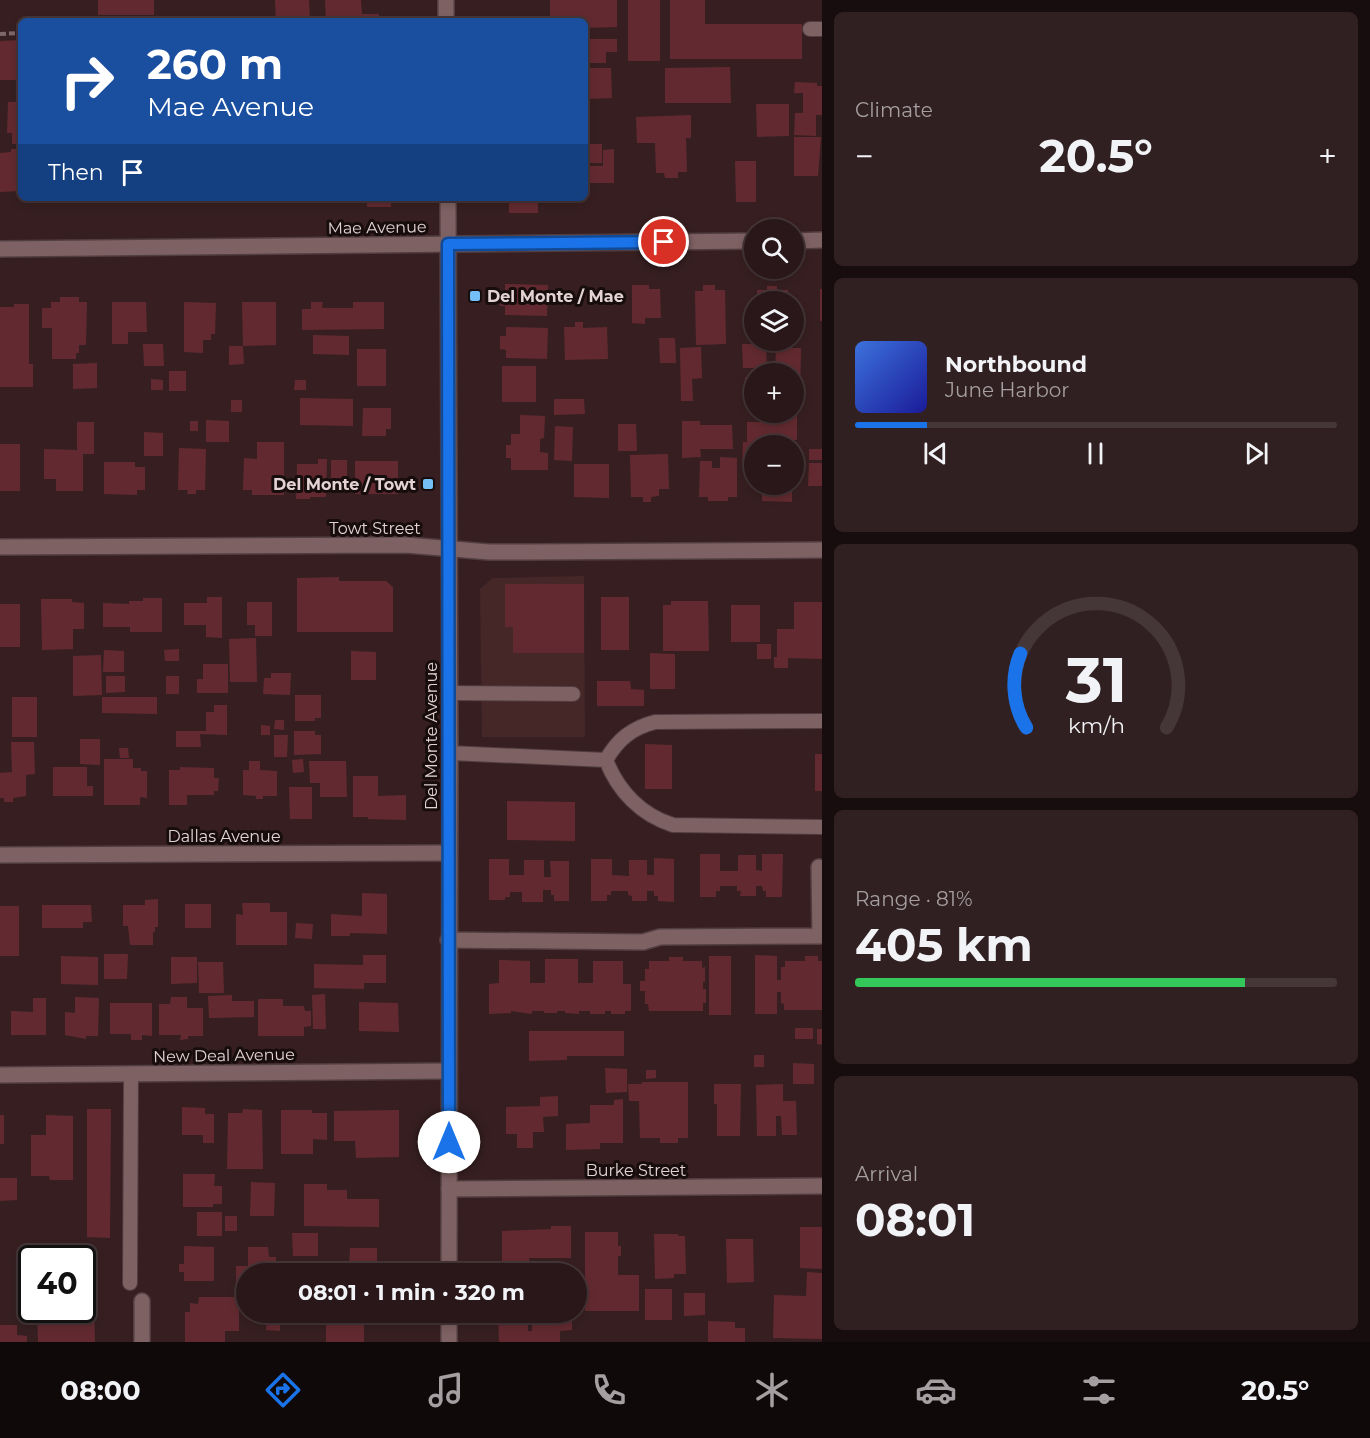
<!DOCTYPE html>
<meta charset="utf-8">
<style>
body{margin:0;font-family:Montserrat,sans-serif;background:#312022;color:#f1f3f6;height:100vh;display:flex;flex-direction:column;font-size:22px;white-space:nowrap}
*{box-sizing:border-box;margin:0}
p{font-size:20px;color:#a59fa2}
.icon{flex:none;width:33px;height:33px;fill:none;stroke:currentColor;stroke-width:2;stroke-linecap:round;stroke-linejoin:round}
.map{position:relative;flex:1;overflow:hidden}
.drawer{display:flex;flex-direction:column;gap:12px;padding:12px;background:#170d0e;width:548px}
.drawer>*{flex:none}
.banner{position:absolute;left:18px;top:18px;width:570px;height:183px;border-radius:9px;box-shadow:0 3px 9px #0003,0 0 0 2px #453638;background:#1a4fa0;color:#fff;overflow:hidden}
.fabs{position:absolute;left:744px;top:219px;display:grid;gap:12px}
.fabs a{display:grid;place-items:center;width:60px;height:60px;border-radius:50%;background:#291719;box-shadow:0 3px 9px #0003,0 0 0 2px #453638;font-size:30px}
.speed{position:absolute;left:18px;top:1245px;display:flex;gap:12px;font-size:30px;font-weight:700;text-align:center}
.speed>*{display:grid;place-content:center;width:78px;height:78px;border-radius:50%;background:#291719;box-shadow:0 3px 9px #0003,0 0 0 2px #453638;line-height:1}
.speed .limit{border:3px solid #111;border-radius:9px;background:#fff;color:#111}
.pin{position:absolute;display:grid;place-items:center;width:51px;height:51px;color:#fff;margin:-26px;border:3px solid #fff;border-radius:50%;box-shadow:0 2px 6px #0007}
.me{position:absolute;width:66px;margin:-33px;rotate:0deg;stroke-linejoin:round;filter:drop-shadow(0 0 4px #0008)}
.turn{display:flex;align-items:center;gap:21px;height:126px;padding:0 30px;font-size:27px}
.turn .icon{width:78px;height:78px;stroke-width:2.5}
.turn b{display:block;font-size:42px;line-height:51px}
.then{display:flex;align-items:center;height:57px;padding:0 30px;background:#0003;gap:12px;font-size:22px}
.big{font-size:45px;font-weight:700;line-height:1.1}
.drawer .widget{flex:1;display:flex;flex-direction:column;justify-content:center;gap:9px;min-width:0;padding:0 21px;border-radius:9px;background:#312022}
.drawer .dial{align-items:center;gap:0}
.dial svg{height:156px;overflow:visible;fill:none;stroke:#453638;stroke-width:7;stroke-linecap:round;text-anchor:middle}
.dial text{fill:#f1f3f6;stroke:none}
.song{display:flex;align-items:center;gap:18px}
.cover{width:72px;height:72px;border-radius:9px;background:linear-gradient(135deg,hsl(220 70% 55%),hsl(240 70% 35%))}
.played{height:6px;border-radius:3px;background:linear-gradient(90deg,#1a73e8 15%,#453638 15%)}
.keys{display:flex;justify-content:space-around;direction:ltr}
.heat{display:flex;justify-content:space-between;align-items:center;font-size:33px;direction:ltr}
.charge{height:9px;border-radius:4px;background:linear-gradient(90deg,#34c759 81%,#453638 0)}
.trip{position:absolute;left:236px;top:1263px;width:351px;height:60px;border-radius:30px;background:#291719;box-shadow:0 3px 9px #0003,0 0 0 2px #453638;font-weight:700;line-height:60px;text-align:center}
.tabs{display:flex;height:96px;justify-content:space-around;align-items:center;background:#10090a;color:#a59fa2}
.tabs .icon{width:42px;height:42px}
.tabs .current{color:#1a73e8}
.tabs b{font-size:27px;color:#f1f3f6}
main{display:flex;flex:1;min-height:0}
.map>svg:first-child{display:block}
.built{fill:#452728}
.building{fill:#622a30}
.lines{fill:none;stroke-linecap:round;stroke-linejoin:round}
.service-casing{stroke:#513d3f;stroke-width:16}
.minor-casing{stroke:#513d3f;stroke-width:18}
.tertiary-casing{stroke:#513d3f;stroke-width:18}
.path{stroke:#7d6769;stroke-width:4;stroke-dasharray:6 3;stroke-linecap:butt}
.service{stroke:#7e6162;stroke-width:14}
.minor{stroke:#7e6162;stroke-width:15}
.tertiary{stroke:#7e6162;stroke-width:15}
.route-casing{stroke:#114b97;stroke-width:15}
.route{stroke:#1a73e8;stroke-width:10}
.poi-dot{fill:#74c0f6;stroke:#170d0d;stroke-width:2}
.labels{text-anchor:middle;stroke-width:6;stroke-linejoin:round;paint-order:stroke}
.street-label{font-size:16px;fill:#e4d3d4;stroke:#170d0d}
.poi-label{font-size:16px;font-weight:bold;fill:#e4d3d4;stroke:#170d0d;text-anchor:start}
</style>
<main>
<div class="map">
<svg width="823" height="1342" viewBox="0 0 823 1342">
<rect width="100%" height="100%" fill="#371f21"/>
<path class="built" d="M584,576L585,737H482L480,589L493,578Z"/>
<path class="building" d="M98,0H154V15H98Z
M275,0H309L310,21H276Z
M325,0H361L362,14H379V21H326Z
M550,0H617V27L585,28V21H550Z
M628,0H660V61H628Z
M670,0H705V24H802V59H670Z
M585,39H617V52H606V63H585Z
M21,40V80H0V41Z
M730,67L731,103H665V68Z
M585,68H611L612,98L585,99Z
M795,82L817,83V86H823V115H816V136L794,135L795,113H803V93H794Z
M8,102H21V144H12V133H7Z
M756,104H789V136L757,137Z
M691,115V138H686L687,172H678V178H665L664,173H656L655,143H637L636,117Z
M794,137H821L818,176H794Z
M585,144H602V163H585Z
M11,149H21V191L0,192V153L11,152Z
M614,149V183H585V166H603V150Z
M735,161H756V202H736Z
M367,198H391V207H367Z
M509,198H538V213H509Z
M505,284L548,285L547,316L505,315V306H500V292H505Z
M632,285H649V289H660L661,318H645V324L632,323Z
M703,285H715V290H725L726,344L696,345L695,291H703Z
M767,286H777V290H788V302H758L757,290H767Z
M820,289H823V321H820Z
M60,297H79V302H87L86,345H79V353H76V359H52V328H42V308H51V302H60Z
M112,302H146L147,332H128V344H112Z
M184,302L216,303L215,334H211V340H203V353L184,352Z
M242,302H276V345L243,346Z
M311,302H323L322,308H353V302H384V329L302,330V309H311Z
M14,304H29V364H33V387H0V307H14Z
M575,322H583V328L607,327L608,359L565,360L564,327H575Z
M506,327L548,328L547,359L506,358V350L500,349V336H506Z
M313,335L349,336V355L313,354Z
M659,338H675L676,363H660Z
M143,344H163L164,366H144Z
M742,344H766L767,368H743Z
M229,346H243L244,364L229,365Z
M701,347L702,378L692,379L693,401H681L680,348Z
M776,348H801L800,402H794V374H775Z
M357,349H386V386H357Z
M97,363V388L73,389V364Z
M502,366H536V402H502Z
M169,371H186V391H169Z
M745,377H754V391H745Z
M151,379L163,380V390H151Z
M295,380H306V390H294Z
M300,398L353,399V426L300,425Z
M554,399H584L585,414L554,415Z
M231,400H242V412H231Z
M363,408H391V429H386V436H362Z
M520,415L545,416L544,438L540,439V452L548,453V470H511V458H506V445H511V434H520Z
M776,415H797V440H762V446H754V467H742L743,442H747V422H775Z
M206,420L229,421V442H206Z
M190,421H198V431H190Z
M682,421H700V425H732L733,449H700L701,457L682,458Z
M77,422H94V454H83V491H56V479H44V449L77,450Z
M618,424H636L637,451H618Z
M555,426L573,427L572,461L554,460Z
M144,432L163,433V456H144Z
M257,442H284V495H252V490H243L244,458L257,459Z
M0,444H20V491H0Z
M179,448L206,449L205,490H196V494H187L188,490H178Z
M809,449H823V460H809Z
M794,452H797L796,473H794Z
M668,454L669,489H659V496L651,497V502H643V497H631L630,455Z
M720,457L737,458V497H728V501H708V497H699L700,461H712V468H720Z
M318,459H327L326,497H310V499H296L297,464H318Z
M331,460H347V485H331Z
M355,461H398V494H355Z
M104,462H135V467H145V490H137V495L104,494Z
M809,463H823V486H808Z
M574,464H609V498L574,497Z
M762,484H792V502L762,501Z
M339,577V581H386L393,587V632H297V578Z
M505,584H584V653H513V627H505Z
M207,597H222V638L206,637V625H184V603H207Z
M601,597H629V650H601Z
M143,598H162V632H130V627H103V603L129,604V601H143Z
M41,599H72V602L84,603V629H73V649L42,650Z
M671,601H708L709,651H663V605H671Z
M247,602H272V636H255V625H247Z
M794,602H823V659L788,658V668H774V657H777V629H794Z
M0,604H20V647H0Z
M731,605H760V642H731Z
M256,638L257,682H230L229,639Z
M757,644H771V659H757Z
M179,649V661H165L164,650Z
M104,650L124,651V672H103Z
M351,651L376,652V680H351Z
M650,653L675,654V689H650Z
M101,655L102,695L73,696V656Z
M203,664H228V693H197V679H203Z
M271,673H291L290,695L263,694L264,678H271Z
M106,676H125V692L106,693Z
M166,676H179V694H166Z
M597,681H630L631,689L644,690V706H597Z
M295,695H321V718H315V721H295Z
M12,697H37V737H12Z
M102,697H157V714L102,713Z
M214,705H227V735L200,734L201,747H176V731H206V712H214Z
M275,720H284V730L274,729Z
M261,725L270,726V735H261Z
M294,731H315V735H321V754L294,755Z
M274,735H288L287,757H274Z
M80,739H100V765L80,764Z
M11,742H34L35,774L26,775V796L13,798V802H4V798H0V773L12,772Z
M645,744L672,745V789H645Z
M119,748H128L129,758H120Z
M815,754H823V791H815Z
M104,759H133V768H141V771H147V798L140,797V805H104Z
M303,759L304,772L293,773L292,760Z
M249,761H260V770L277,771V796H263V799H256V796L243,795V770H249Z
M309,761H346L347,797H320V783H310Z
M53,767H87V786H93V796H53Z
M180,767L214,768V778H219L218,791H214V795H187V805H169V770H180Z
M353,776H378V796L406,795V820L368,819V817H353Z
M289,787H312V819H290Z
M507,801L575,802V841L507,840Z
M700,854H720V871H738V855H756V870L762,871V854H783L782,897H766V891H763L762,886H756V896H740L741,891H737V886H720V891H716V897H700Z
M654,858L674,859V902L658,901V896H654V891H647V901H632V896L628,895V891H611V895H607V901H591V859H612V875L629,876V860H647V875H654Z
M489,859H509V875H524V860H544V877H551L550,861H569V901H554V895H551V890H543V902H522V892H510V897H505V900H489Z
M362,893L387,894V934L350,933V936H331V914L362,916Z
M158,899V927H155V932H153V945H130L128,926H123V905H145V900Z
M242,903H270V912H287V945H236V914L243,915Z
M185,904H211V928H185Z
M42,905H91L92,922H83V928H42Z
M0,906H19V956H0Z
M296,923L313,924L312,939L295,938Z
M104,954H128L127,979H104Z
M363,955H386V983H364V989L314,988V964L363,965Z
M755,955L777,956V980H781V967H785V961H805V956H818V961H823V1010H784V1004L781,1003V992H777V1014H755Z
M61,956L98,957V985L61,984Z
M709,956H731V1015H709Z
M171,957H197V983L171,984Z
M669,957H683V961H702V968L705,967V982H703V989H706V1003H703V1011H649L648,1004H645V991H640V981H645V969H649V961H669Z
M545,959H578V983H593V961H623V984H631V1011H625V1014H611V1011H605V1014H590V1011H579V1014L565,1013V1011H557V1013H544V1011H532V1014L511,1011V1013L489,1014V984L499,983V960L530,961V983H545Z
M198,962H223L224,993H199Z
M325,994L326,1029H313L312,995Z
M232,995V1001H254V1017L209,1018L208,996Z
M75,997L99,998L98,1036H86V1039L65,1035V1012L75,1013Z
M171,997H187V1008H203V1036H188V1039L180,1040L181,1035H159V1004H170Z
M33,998H46V1035H11V1011L33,1012Z
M258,999H283V1006H304L305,1011H311V1026L304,1027V1036H258Z
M359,1002L398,1003L399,1032L359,1031Z
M110,1003H152V1036L142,1035V1040H131V1034H110Z
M795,1028H813V1039H795Z
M817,1029H823V1045L817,1044Z
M529,1031H624V1056H567V1060L529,1061Z
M754,1055H764V1067H754Z
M793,1063L814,1064V1084H793Z
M605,1068L627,1069V1092L606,1093Z
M646,1070H656V1078L646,1079Z
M642,1082H688V1138H678V1143H660V1138H640L639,1101H629L628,1084H642Z
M714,1084H741L740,1136H717V1104H714Z
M783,1084V1101H796L797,1135H782L781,1116H776V1136H757L756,1085Z
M558,1096V1116L543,1117L544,1132H533V1148H517V1134H506V1107L540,1106V1097Z
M623,1099V1143H600V1149L566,1150V1124L590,1123V1105H614V1100Z
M182,1107L205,1108V1114H214V1143H203V1135H182Z
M87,1109H111L110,1238L87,1237Z
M243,1109L262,1110L263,1169H227L228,1113H242Z
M281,1110H312V1113H327V1140L313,1139V1154H281Z
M399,1110V1157L356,1158L355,1141H334V1111Z
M0,1115H4V1144H0Z
M46,1115L73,1116V1180H50L49,1176H31V1135H46Z
M183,1174H215L214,1186H222V1204H213V1207H183Z
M0,1178H17V1200L0,1201Z
M251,1182L275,1183L274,1216H250Z
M304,1184H327V1190H347V1199H379V1227L304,1226Z
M197,1212H222V1236H197Z
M225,1216H237V1231H225Z
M551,1226H571V1258H529L530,1270H502V1231L551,1229Z
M800,1227H823V1269L800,1268Z
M585,1232H618V1246H621V1256H618V1275H639V1311H585Z
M292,1233H318V1256H293Z
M654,1234H678V1236H685L686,1274H674V1278L655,1279Z
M726,1239H753L754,1282L727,1283Z
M184,1246L214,1247V1281H184V1272H179V1264H184Z
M248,1247H268L269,1257H276V1274H246V1282L236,1283V1266H248Z
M350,1248H377V1261H382V1274H345V1267H349Z
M539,1266L562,1267V1274H539Z
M807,1272L823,1273V1339L773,1338L774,1295L806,1296Z
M645,1289H672V1320H645Z
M684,1293H705V1315L684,1316Z
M242,1294H246V1312H243Z
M199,1297H239V1331H225V1342H185V1312H190V1303L198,1304Z
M82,1305H94L95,1342H38L37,1310H82Z
M283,1312H364V1342H326V1325H283Z
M532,1312H572V1330L560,1331V1342H499L498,1315H528V1331H532Z
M267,1316H280V1331L266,1330Z
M708,1321L735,1322V1328H745V1342H708Z
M0,1325H17V1335L27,1336V1342H0Z"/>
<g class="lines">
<defs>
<path id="service" d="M810,29H823
M449,693L573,694
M450,753L606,760
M606,760C618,791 641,815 673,825L823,827
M606,760C618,739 632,728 655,722L823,721
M130,1283L131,1074"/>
<path id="minor" d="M794,241L823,240
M0,249L754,241
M0,855L449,853
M448,940L643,942L660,937L820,936L819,867
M0,1075L449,1071
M449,1189L823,1186
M142,1301V1342"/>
<path id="tertiary" d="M446,0V21
M448,198L450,753L449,1274
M0,547L406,545L489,552H528L823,550
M449,1312V1342"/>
</defs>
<use href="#service" class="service-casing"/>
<use href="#minor" class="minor-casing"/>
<use href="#tertiary" class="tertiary-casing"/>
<path class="path" d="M0,34L21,33"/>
<use href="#service" class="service"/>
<use href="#minor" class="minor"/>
<use href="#tertiary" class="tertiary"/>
</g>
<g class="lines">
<defs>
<path id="route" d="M449,1142L448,244L664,242"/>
</defs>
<use href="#route" class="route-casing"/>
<use href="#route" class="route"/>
</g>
<g class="poi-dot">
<rect x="469" y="290" width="12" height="12" rx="3"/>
<rect x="422" y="478" width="12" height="12" rx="3"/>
</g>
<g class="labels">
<g class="street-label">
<text transform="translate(377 227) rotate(-1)" y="6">Mae Avenue</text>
<text x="375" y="534">Towt Street</text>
<text transform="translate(431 736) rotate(-90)" y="6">Del Monte Avenue</text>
<text x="224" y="842">Dallas Avenue</text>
<text transform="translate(224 1055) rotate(-1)" y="6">New Deal Avenue</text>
<text x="636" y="1176">Burke Street</text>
</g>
<g class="poi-label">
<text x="487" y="302">Del Monte / Mae</text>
<text x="416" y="490" text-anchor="end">Del Monte / Towt</text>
</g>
</g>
</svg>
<div class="fabs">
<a><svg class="icon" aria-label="search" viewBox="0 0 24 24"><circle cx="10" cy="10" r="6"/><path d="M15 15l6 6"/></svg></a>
<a><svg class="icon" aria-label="layers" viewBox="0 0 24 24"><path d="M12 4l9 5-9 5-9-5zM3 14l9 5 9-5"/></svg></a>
<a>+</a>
<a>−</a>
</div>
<div class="speed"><div class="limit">40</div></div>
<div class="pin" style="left:664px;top:242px;background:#d93025"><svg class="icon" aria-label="arrive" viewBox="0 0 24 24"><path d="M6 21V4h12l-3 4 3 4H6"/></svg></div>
<svg class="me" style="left:449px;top:1142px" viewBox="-20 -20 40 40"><circle r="19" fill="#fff"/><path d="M0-13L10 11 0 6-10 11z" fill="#1a73e8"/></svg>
<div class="trip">08:01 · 1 min · 320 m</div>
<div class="banner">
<div class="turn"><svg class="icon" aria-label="right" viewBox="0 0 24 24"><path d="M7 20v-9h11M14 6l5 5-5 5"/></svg><div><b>260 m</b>Mae Avenue</div></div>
<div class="then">Then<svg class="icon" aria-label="arrive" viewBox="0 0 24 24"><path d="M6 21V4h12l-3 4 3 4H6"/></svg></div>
</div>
</div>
<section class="drawer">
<div class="widget"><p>Climate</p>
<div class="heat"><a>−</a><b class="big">20.5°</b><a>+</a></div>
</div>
<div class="widget">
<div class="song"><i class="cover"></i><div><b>Northbound</b><p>June Harbor</p></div></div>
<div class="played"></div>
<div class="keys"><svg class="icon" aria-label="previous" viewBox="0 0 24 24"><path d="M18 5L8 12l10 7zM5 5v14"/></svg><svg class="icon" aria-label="pause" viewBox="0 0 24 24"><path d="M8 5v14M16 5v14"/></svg><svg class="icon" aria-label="next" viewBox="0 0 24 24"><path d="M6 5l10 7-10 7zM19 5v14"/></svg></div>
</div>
<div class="widget dial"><svg viewBox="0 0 100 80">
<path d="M14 69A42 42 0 1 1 86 69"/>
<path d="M14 69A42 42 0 0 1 11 31" stroke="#1a73e8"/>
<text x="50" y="56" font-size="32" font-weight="700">31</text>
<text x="50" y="72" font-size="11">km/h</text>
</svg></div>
<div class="widget"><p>Range · 81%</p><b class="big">405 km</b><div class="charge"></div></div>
<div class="widget"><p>Arrival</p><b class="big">08:01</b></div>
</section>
</main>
<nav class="tabs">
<b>08:00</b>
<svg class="icon current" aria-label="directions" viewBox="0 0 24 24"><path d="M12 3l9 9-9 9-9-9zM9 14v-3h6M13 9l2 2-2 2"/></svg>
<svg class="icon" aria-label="music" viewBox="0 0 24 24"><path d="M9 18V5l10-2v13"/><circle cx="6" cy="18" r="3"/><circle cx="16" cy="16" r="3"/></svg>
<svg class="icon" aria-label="phone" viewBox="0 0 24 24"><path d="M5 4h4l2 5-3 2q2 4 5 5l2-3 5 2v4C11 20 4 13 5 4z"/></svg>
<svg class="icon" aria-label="climate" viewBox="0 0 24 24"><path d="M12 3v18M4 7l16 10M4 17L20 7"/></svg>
<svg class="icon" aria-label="car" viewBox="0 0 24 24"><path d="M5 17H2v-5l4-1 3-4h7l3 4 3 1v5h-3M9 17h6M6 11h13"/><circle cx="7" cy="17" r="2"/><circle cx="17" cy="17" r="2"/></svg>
<svg class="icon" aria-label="filters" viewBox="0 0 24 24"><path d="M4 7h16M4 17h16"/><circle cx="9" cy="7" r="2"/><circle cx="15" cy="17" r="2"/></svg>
<b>20.5°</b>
</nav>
